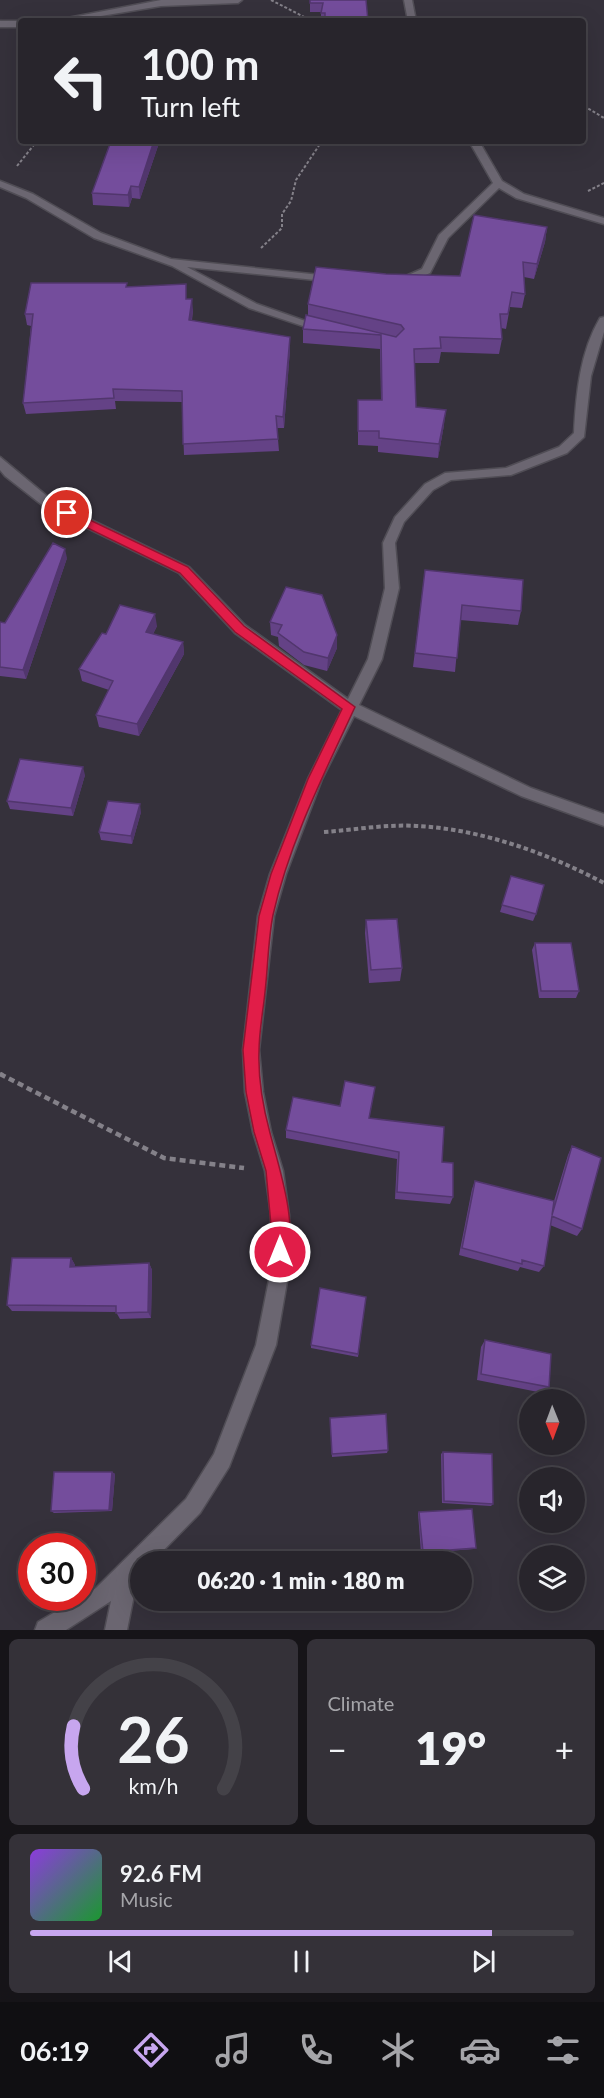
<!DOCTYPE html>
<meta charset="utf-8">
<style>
body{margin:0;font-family:Lato,sans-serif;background:#343138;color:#f1f3f6;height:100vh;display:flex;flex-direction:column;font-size:22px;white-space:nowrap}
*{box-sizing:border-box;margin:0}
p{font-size:20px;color:#a5a5a9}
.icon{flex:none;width:33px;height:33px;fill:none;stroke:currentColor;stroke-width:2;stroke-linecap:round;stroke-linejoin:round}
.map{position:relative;height:1630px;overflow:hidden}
.drawer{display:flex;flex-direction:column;gap:9px;padding:9px;background:#161418;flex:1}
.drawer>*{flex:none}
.top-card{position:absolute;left:18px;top:18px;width:568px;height:126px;border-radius:6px;box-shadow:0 6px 24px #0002,0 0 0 2px #444248;background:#28252c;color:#f1f3f6;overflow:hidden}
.needle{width:39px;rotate:179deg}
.fabs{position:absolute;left:519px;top:1389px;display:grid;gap:12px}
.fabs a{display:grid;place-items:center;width:66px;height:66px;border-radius:50%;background:#28252c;box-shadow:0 6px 24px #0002,0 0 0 2px #444248;font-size:30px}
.speed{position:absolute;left:18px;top:1533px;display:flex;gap:12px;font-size:30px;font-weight:700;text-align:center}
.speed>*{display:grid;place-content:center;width:78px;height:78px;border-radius:50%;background:#28252c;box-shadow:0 6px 24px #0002,0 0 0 2px #444248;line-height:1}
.speed .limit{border:9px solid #d22;background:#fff;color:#111}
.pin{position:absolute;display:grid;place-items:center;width:51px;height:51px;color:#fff;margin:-26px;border:3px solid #fff;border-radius:50%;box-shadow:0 2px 6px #0007}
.me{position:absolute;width:66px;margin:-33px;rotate:0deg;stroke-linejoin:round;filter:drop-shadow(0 0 4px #0008)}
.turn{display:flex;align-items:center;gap:21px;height:126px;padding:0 24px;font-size:27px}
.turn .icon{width:78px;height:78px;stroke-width:2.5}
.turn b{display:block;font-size:42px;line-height:51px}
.big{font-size:45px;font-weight:800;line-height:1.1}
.drawer .card{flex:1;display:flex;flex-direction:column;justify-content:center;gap:9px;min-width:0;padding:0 21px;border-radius:9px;background:#343138}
.drawer .dial{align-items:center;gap:0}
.dial svg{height:156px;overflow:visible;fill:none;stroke:#444248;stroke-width:7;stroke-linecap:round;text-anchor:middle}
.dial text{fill:#f1f3f6;stroke:none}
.song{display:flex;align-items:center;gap:18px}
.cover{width:72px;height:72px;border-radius:9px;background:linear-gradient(135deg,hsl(270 70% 55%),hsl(130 70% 35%))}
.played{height:6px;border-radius:3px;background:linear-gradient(90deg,#c7a6ef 85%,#444248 85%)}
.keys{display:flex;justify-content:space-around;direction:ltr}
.heat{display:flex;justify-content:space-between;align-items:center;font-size:33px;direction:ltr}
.drawer .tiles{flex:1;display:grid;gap:9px;grid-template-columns:1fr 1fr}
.card:last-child{grid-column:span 2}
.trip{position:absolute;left:130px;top:1551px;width:342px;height:60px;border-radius:30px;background:#28252c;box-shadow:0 6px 24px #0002,0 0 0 2px #444248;font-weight:800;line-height:60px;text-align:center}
.tabs{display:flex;height:96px;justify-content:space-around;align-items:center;background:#100f12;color:#a5a5a9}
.tabs .icon{width:42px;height:42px}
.tabs .selected{color:#c7a6ef}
.tabs b{font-size:27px;color:#f1f3f6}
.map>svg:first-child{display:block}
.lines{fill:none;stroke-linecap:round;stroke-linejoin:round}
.minor-casing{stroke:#504d55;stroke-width:3}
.path-far2{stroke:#848189;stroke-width:2;stroke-dasharray:3 2;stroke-linecap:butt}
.path-far1{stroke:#848189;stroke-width:4;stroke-dasharray:4.5 3;stroke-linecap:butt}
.path{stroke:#848189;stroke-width:4.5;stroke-dasharray:6 4;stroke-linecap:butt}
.minor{fill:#6b6671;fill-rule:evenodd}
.wall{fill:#644286}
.shaded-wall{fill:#51366d}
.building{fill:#744d9c;stroke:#51366d;stroke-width:1.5}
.route{fill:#e11d48;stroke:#92132f;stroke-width:1.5}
</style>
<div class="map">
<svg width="604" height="1630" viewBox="0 0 604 1630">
<rect width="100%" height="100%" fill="#35313b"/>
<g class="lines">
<defs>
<path id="minor" d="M161,0H242L238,3L161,6L71,21H52Z
M404,0H412L416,21H408Z
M0,21H21V27H0Z
M469,141H479L502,181L524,194L604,218V224L516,198L499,188L448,238L430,273L407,283H399V279L422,269L439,235L493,183Z
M0,181L33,194L101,233L171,259L339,277V281L335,282L187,267L257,304L328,329L322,332L318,331L249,308L172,266L94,238L26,198L0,187Z
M604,317V332L591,376L584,437L567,453L511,475L451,480L433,490L404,522L395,543L399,588L382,659L359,705L531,788L604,814V826L521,796L354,716L322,779L286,874L274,916L259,1050L263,1092L271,1132L283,1171L289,1215V1270L276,1345L229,1467L200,1513L152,1562H141V1572L138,1575L127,1630H105L111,1601L66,1630H35L38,1622L96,1588L186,1499L214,1454L256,1345L271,1270V1215L265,1171L253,1132L245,1092L243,1050L258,916L270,874L308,779L342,710L235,633L179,573L46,508L5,476L0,470V457L54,502L189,567L245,625L348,699L368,659L385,588L383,543L395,517L425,484L445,473L506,468L559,447L574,433C576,394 580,352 600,318Z"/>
</defs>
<use href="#minor" class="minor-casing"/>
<path class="path-far2" d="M271,0L312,21
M584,106L604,118
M17,166L37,141
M588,191L604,183
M261,248L282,228V214L291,201L296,180L322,141"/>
<path class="path-far1" d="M324,832C354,830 385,824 416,826C481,829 547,853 604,883
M0,1074L3,1075"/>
<path class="path" d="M0,1074L164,1158L244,1168"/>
<use href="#minor" class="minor"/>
</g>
<path class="wall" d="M310,0H366L368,21H321V12H310Z
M111,141H167L165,146H158L140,199L132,198L129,207L93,205L92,193Z
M547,227L545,242L534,279L524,277L525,294L522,308L510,307L506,329L501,328L502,339L499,354L441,352L439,363H414L416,407L444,425L438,458L378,452V446L358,445V400H381L380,349L303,343V329L308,316V304L386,274L460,276Z
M127,287L187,299L193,310L192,320L290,349L284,428H277L279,451L184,455L182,402L115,401L116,409L26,414L23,403L31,326L27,325L25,314Z
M67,558L26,679L0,676V622L5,623Z
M425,570L521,611L518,625L460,620L455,672L413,667Z
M270,622L337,635V648L327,671L304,665L279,646L278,637L271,635Z
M157,626L153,634L183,642L184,654L139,736L99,727L96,715L109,690L82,681L79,669L106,634Z
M85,775L73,816L10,809L7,801Z
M141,812L132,844L101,840L99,832Z
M511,876L536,914L533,921L500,912Z
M366,920L402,968L400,981L369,983L365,933Z
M535,943L579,991L576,998H539L532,950Z
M369,1118L442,1162L453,1197L450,1204L395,1199L397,1159L286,1138V1130Z
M572,1146L582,1229L577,1236L550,1225L544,1266L539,1272L520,1267L518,1271L459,1255L472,1189L475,1181L554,1201L568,1155Z
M71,1258L75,1265V1267L149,1263L152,1270L151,1318L120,1319L116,1312L12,1311L7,1305Z
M366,1297L358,1357L311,1348V1345Z
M485,1340L549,1387L543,1393L477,1380L481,1347Z
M330,1418L388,1450L387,1453L332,1457Z
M443,1452L493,1504L491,1506L442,1503L441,1454Z
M112,1472L115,1474L112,1511L54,1513L51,1511Z
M419,1512L476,1548L474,1549L421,1553L418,1513Z"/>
<path class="shaded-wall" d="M154,141H157L158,146L140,199L139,187Z
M131,186L132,198L129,207L128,195Z
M547,227L545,242L534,279L537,264Z
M192,299L193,310L190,331L189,320Z
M290,337V349L284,428L283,417Z
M446,410L444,425L438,458L439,444Z
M65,549L67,558L26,679L23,670Z
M155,614L157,626L148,644L146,632Z
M337,635V648L327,671L328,658Z
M183,642L184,654L139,736L137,724Z
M83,767L85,775L73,816L71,808Z
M140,804L141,812L132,844L131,836Z
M71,1258L75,1265V1274L70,1267Z
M149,1263L152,1270L151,1318L148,1312Z
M112,1472L115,1474L112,1511L109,1510Z"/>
<path class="building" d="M310,0H366L368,21H325V13H321L323,3H310Z
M111,141H154L139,187L131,186L128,195L92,193Z
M474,215L547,227L537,264L523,262L525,294L512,292L508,314H500L502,339L440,337L441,348L414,349L416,407L446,410L439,444L379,438V431H358V400H382L381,335L303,329L306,315L396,337L404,329L401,325L308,304L316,267L386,274L460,276Z
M31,283H127L126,287L186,284V299H192L189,320L290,337L283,417L276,416L278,439L183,444L182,391L113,389L114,398L23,403L33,314H25Z
M53,543L65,549L23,670L0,667V622L5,623Z
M425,570L523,580L521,611L462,605L457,658L415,653Z
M286,587L322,595L337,635L328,658L304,652L278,633L282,625L270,622Z
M120,605L155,614L146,632L183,642L137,724L96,715L113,681L79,669L102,633L106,634Z
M20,759L83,767L71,808L7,801Z
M108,801L140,804L131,836L99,832Z
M511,876L544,885L536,914L502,905Z
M397,919L402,968L371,970L366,920Z
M535,943H571L579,991H541Z
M345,1081L375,1087L369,1118L444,1127L442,1162L453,1163V1197L397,1192L399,1152L286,1130L293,1097L340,1106Z
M572,1146L601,1158L582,1229L552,1216L544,1266L522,1260V1264L462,1248L475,1181L554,1201L552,1215Z
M12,1258H71L70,1267L149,1263L148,1312L116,1313V1306L7,1305Z
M320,1288L366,1297L358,1354L311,1345Z
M485,1340L551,1354L549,1387L481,1374Z
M386,1414L388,1450L332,1454L330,1418Z
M443,1452L492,1454L493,1504L444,1501Z
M54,1472H112L109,1510L51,1511Z
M472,1509L476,1548L423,1552L419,1512Z"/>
<path class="route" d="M67,509L188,567L244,626L355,707C324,774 289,843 273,915C268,940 268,967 265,992C263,1012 259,1032 259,1051C258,1078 263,1107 270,1133C278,1164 299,1227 286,1258L280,1260L274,1258L266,1171L254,1132L246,1092L243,1050L259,916L271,874L308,779L342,709L235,632L180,573L63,516L61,513Z"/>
</svg>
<div class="fabs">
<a><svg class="needle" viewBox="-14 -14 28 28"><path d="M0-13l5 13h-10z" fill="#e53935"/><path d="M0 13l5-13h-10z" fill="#a5a5a9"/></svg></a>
<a><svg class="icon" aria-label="sound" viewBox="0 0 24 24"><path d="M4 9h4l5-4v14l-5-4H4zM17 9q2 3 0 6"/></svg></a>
<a><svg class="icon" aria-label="layers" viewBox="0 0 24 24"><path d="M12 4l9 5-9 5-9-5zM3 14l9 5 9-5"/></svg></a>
</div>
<div class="speed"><div class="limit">30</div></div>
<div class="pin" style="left:67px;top:513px;background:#d93025"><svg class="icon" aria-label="arrive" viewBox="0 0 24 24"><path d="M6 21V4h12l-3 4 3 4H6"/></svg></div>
<svg class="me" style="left:280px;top:1252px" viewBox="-20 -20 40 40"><circle r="17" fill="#e11d48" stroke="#fff" stroke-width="3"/><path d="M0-11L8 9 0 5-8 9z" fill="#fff"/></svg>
<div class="trip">06:20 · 1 min · 180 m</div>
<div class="top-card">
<div class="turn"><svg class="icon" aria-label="left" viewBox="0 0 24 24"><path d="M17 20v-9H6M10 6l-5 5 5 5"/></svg><div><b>100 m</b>Turn left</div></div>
</div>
</div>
<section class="drawer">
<div class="tiles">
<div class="card dial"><svg viewBox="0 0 100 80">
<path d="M14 69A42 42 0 1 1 86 69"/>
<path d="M14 69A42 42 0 0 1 9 37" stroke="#c7a6ef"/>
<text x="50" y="56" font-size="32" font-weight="700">26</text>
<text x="50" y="72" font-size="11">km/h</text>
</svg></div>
<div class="card"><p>Climate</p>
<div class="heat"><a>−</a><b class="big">19°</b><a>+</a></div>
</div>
<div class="card">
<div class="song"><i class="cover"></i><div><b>92.6 FM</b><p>Music</p></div></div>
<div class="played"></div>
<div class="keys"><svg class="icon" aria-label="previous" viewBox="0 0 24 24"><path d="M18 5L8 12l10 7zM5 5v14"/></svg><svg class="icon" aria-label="pause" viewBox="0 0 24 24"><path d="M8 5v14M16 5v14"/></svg><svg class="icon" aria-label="next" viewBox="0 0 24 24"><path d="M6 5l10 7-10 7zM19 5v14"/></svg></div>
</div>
</div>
</section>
<nav class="tabs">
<b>06:19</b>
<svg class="icon selected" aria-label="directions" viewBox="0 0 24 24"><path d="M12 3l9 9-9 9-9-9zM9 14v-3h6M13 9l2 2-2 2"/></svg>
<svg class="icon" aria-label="music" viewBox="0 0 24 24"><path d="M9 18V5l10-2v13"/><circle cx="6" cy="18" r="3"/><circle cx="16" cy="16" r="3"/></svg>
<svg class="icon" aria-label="phone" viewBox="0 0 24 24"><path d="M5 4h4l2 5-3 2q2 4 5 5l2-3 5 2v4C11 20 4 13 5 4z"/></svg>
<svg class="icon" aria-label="climate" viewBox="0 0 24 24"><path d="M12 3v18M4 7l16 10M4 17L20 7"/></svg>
<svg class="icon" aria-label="car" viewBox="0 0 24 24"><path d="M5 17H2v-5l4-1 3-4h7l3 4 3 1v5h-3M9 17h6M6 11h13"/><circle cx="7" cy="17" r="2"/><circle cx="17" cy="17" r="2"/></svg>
<svg class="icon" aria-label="filters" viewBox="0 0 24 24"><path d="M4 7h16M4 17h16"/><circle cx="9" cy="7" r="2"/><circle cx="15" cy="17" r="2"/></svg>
</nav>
